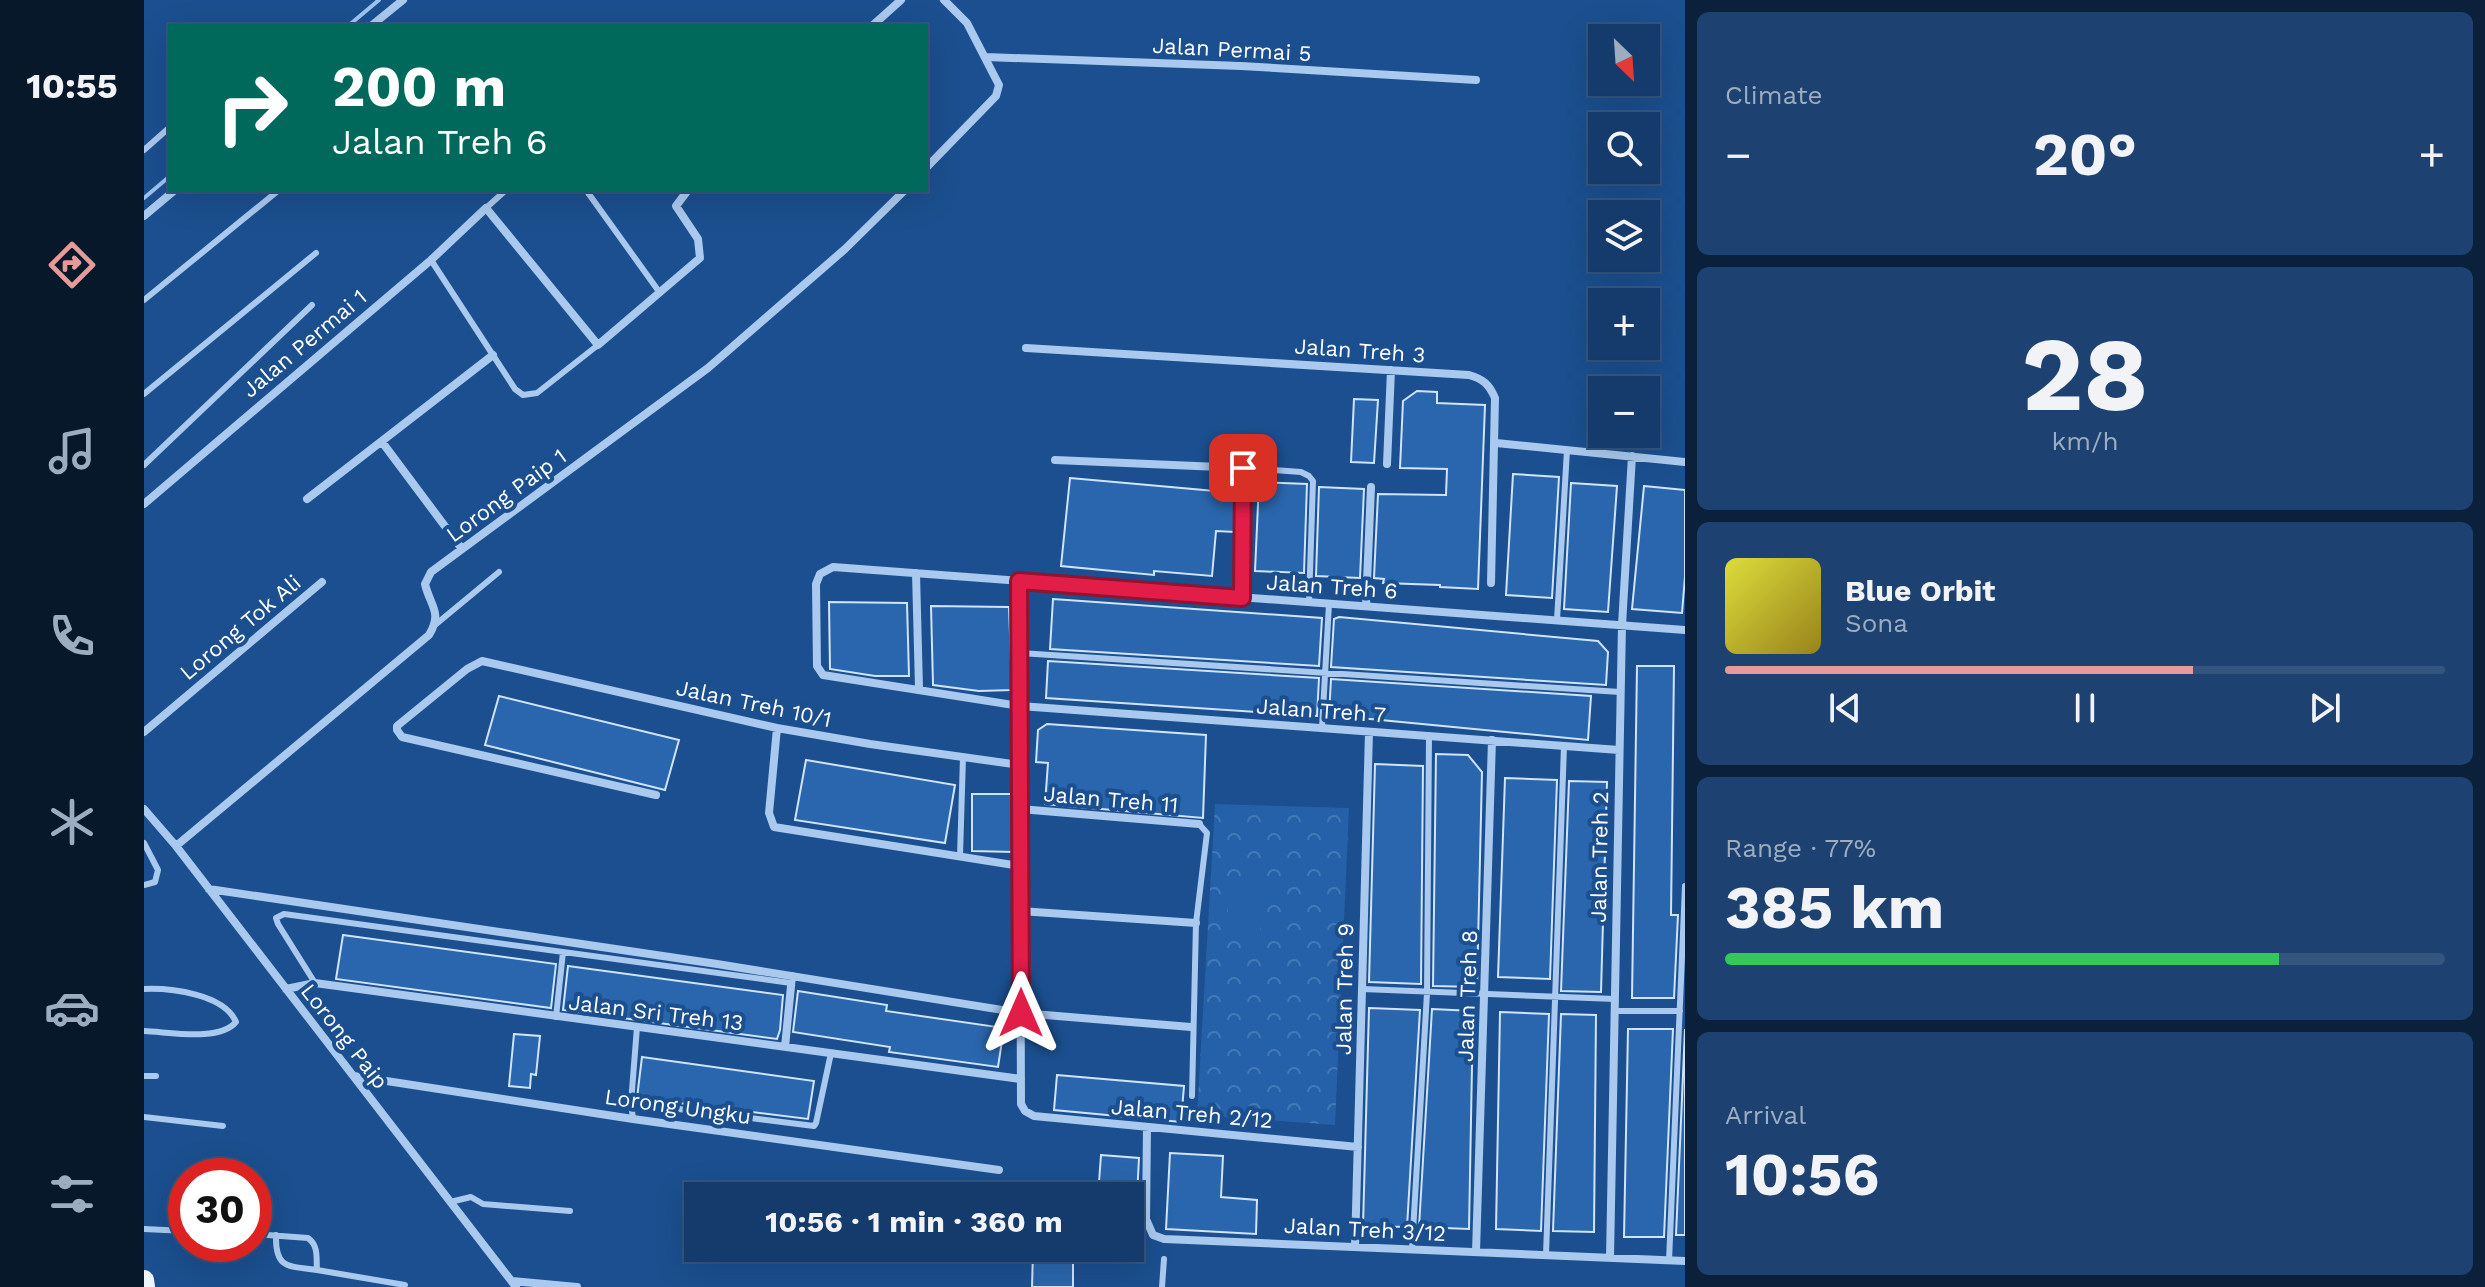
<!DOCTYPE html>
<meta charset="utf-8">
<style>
body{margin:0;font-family:"Work Sans",sans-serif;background:#1d4271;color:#f1f3f6;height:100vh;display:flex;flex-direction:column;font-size:30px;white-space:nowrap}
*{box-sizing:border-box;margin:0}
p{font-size:26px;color:#9dadc1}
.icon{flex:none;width:44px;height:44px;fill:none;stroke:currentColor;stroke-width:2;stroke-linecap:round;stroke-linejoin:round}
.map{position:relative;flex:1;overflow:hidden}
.side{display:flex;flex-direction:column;gap:12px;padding:12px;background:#0b203b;width:800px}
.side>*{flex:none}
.banner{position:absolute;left:24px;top:24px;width:760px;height:168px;border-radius:0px;box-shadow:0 8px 32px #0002,0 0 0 2px #33557e;background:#00695c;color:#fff;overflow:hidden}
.needle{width:52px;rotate:155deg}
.controls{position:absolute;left:1444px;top:24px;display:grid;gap:16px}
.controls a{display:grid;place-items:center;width:72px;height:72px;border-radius:0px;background:#143b6b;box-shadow:0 8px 32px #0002,0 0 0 2px #33557e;font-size:40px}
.speed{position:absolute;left:24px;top:1158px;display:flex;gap:16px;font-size:40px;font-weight:700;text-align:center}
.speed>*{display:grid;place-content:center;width:104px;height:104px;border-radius:50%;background:#143b6b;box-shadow:0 8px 32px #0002,0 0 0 2px #33557e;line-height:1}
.speed .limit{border:12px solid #d22;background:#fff;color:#111}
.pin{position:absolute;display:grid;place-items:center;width:68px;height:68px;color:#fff;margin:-34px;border-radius:16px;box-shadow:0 4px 12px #0006}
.me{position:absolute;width:88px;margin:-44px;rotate:0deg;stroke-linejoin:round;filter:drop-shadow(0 0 6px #0008)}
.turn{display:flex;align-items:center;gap:28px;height:168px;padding:0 32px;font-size:36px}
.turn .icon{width:104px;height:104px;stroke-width:2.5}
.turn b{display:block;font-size:56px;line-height:68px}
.big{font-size:60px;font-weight:700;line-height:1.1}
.side .card{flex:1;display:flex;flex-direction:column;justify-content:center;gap:12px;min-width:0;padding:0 28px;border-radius:12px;background:#1d4271}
.side .dial{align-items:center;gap:0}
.dial b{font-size:104px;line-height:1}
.song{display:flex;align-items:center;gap:24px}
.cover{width:96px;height:96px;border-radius:12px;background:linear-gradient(135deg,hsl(60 70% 55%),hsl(50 70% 35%))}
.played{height:8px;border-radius:4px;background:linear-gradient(90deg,#e69b98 65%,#33557e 65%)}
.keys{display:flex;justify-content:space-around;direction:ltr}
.heat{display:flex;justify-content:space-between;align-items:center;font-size:44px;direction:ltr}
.charge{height:12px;border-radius:6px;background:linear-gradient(90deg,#34c759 77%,#33557e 0)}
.trip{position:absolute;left:540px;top:1182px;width:460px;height:80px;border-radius:0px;background:#143b6b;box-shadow:0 8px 32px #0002,0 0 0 2px #33557e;font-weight:700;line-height:80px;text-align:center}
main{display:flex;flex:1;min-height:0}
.menu{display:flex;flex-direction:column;width:144px;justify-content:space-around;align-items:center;background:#08182b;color:#9dadc1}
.menu .icon{width:56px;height:56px}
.menu .on{color:#e69b98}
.menu b{font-size:36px;color:#f1f3f6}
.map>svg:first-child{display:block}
.forest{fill:url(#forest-crowns)}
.pitch{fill:#2461a8}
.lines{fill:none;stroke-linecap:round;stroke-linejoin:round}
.stream{stroke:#9cc4f0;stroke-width:4}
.building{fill:#2a66ad;stroke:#cfe3fa;stroke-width:2}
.service{stroke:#a9c9ee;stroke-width:6}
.minor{stroke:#a9c9ee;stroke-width:8}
.primary{stroke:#f0f6ff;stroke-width:20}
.route-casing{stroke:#92132f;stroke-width:20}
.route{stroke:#e11d48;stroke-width:14}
.labels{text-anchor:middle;stroke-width:8;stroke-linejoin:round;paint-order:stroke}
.street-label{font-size:22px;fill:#fff;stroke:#1b4f8f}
</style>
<main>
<nav class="menu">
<b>10:55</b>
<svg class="icon on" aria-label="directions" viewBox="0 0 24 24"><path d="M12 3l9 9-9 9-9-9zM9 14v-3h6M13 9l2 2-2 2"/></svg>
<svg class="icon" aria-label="music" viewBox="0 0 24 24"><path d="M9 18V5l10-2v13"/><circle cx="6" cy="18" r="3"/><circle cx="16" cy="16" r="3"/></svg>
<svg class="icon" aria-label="phone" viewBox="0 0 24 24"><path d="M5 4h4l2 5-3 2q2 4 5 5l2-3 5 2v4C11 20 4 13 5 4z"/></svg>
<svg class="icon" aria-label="climate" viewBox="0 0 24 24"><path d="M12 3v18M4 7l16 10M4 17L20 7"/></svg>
<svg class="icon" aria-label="car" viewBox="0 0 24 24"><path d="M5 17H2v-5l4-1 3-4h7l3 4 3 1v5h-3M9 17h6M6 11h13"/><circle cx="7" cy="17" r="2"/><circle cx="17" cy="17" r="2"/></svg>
<svg class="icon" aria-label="filters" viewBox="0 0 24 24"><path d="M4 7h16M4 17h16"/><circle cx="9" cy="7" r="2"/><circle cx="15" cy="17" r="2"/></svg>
</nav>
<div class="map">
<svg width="1541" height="1287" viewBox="0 0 1541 1287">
<defs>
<pattern id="forest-crowns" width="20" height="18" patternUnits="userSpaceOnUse" patternTransform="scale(2)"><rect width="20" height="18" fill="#2461a8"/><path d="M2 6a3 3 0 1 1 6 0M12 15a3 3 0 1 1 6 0" fill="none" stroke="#4579b5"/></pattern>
</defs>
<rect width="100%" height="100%" fill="#1b4f8f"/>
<path class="forest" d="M1071,804L1205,808L1191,1125L1053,1115Z"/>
<path class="pitch" d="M1085,882L1118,884L1116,937L1083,936Z"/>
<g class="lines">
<path class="stream" d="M204,26L235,0
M0,198L26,176"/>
</g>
<path class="building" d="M1273,391L1293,392V403L1341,405L1334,589L1296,587V585L1239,583L1240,579L1230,578L1234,494L1302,495L1303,469L1256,468L1259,401Z
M1210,399L1234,400L1230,463L1207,462Z
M1369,474L1415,477L1408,598L1362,595Z
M926,478L1082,492L1092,501L1091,532L1072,531L1068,576L1010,571V575L917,566Z
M1115,482L1163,484L1160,573L1111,571Z
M1427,483L1473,486L1464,612L1420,609Z
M1500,486L1541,490V577L1538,613L1488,609Z
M1175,487L1220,489L1216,578L1172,576Z
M909,599L1178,618L1175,666L906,649Z
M685,602L763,603L765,676H731L686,669Z
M787,606L865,607L868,690L835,691L789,685Z
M1195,617L1454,641L1464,652L1462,685L1187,667L1190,619Z
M904,661L1175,678L1173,716L902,698Z
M1493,666H1530L1527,915H1534L1530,998H1488Z
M1187,679L1447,696L1444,740L1185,715Z
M355,696L535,740L521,790L341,745Z
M903,724L1062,735L1059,818L901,804L904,763L892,762L894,730Z
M1292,754L1324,755L1338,772L1333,987L1289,986Z
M662,760L811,785L801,843L651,820Z
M1231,764L1279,766L1277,984L1225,982Z
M1361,778L1413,780L1406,979L1354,977Z
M1425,781L1463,782L1457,992L1417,991Z
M828,794H869V852L828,851Z
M199,935L412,964L407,1008L192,979Z
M424,966L639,995L636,1030L633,1039L419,1010Z
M654,991L743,1005L742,1011L860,1028L854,1067L745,1052L746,1047L649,1032Z
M1225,1008L1276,1010L1263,1227L1219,1226Z
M1288,1009L1329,1011L1325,1229L1275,1227Z
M1356,1012L1405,1014L1397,1231L1352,1229Z
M1417,1014L1452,1015L1450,1232L1409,1231Z
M1484,1029H1529L1520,1237H1480Z
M1541,1029V1235H1532Z
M370,1034L396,1036L392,1075L387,1074L386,1088L365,1086Z
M498,1057L670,1081L664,1119L493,1098Z
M913,1075L1040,1086L1037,1122L910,1110Z
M1026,1153L1079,1156L1077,1197L1113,1200L1112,1234L1022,1229Z
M957,1155L995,1158L993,1196H954Z
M889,1252L929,1253V1287H888Z"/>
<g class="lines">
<path class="service" d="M0,150L26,127
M442,190L516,293
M342,208L362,190
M287,260L371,389L379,395L393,393L454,345
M0,300L135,190
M0,394L172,253
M0,465L168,305
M1099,468L1157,472L1165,476L1169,481L1165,602
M1413,620L1423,450
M291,625L355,572
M876,653L1476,692
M1178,728L1185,604
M0,843L14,870L11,882L0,885
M816,856L819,757
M171,983L134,924L132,918L140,914L647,983
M0,989C27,988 80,994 92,1022C75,1042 26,1032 0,1031
M1218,989L1471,999
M1471,1011H1536
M412,1017L419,952
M0,1076H12
M1048,1096L1052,923L1063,833L1055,824
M487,1103L670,1126L672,1123L687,1053
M0,1117L79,1126
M489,1119L487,1103L493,1027
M306,1202L327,1197L339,1204L426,1211
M0,1229L42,1231
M110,1234L164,1238C175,1246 172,1258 173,1270L261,1285
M132,1235C131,1269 144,1266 173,1270
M1268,1249L1283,993L1285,736
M1402,1255L1420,746
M1525,1261L1541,886
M1018,1287L1020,1259"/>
<path class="minor" d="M227,26L259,0
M728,26L757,0
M842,57L1097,66L1332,80
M782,168L852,96L855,85L823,23L800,0
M0,216L31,190
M882,348L1325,375C1339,379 1345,384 1351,398L1347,583
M238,442L318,549
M1352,443L1541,462
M911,460L1099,468L1098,598
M1243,464L1247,370
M163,499L349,355
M0,504L287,260L342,208L454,345L556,258L554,239L532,206L544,190
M772,573L775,688
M875,581L877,1104L881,1111L890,1116L1214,1147
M1222,606L1227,487
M633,728L625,813L630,827L876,866
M0,732L178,582
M1475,750L876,706L679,675L673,666L672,584L676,574L689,567L1541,630
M512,795L258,737L253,730V726L323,669L338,661L633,728L726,744L876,765
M0,809L32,846L372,1287
M876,809L1055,824
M32,846L285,635C299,612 286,606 281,584L287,572L564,368L701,249L761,190
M65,889L573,964L877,1013L1047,1027
M876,911L1052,923
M142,989L171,983L877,1079
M641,1047L648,976
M210,1076L489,1119L855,1170
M1003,1127L1002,1219L1009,1235L1020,1239L1541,1261
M1211,1247L1225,732
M1332,1252L1348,740
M1466,1258L1478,625L1488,456
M368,1281L433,1287"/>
<path class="primary" d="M0,1280L1,1287"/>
</g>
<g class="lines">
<defs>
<path id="route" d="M877,1013L875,581L1098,598L1099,468"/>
</defs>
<use href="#route" class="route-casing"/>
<use href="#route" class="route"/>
</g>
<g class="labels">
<g class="street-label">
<text transform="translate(1088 49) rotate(3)" y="8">Jalan Permai 5</text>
<text transform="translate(160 343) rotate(-40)" y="8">Jalan Permai 1</text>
<text transform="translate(1216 350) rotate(4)" y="8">Jalan Treh 3</text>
<text transform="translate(362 495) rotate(-36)" y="8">Lorong Paip 1</text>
<text transform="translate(1188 586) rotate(4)" y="8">Jalan Treh 6</text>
<text transform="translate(96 627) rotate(-40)" y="8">Lorong Tok Ali</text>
<text transform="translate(610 703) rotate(12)" y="8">Jalan Treh 10/1</text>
<text transform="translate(1177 710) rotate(4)" y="8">Jalan Treh 7</text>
<text transform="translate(967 799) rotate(5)" y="8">Jalan Treh 11</text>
<text transform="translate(1455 857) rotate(-89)" y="8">Jalan Treh 2</text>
<text transform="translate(1200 989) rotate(-89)" y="8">Jalan Treh 9</text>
<text transform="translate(1323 996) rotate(-88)" y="8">Jalan Treh 8</text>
<text transform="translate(512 1012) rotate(7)" y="8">Jalan Sri Treh 13</text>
<text transform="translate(201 1036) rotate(52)" y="8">Lorong Paip</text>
<text transform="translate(534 1106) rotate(8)" y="8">Lorong Ungku</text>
<text transform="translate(1048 1113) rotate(5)" y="8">Jalan Treh 2/12</text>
<text transform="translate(1221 1229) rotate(3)" y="8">Jalan Treh 3/12</text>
</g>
</g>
</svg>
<div class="controls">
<a><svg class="needle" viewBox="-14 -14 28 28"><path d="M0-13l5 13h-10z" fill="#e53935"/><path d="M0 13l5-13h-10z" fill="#9dadc1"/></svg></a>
<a><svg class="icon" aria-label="search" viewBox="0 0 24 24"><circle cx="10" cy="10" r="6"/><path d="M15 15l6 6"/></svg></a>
<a><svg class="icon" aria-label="layers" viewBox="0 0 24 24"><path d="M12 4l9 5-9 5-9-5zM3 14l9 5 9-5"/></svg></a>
<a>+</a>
<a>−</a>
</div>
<div class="speed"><div class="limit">30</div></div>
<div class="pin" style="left:1099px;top:468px;background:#d93025"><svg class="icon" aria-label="arrive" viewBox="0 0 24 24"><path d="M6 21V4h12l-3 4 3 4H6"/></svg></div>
<svg class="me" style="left:877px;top:1013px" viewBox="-20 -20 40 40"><path d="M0-17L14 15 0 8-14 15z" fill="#e11d48" stroke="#fff" stroke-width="4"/></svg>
<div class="trip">10:56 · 1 min · 360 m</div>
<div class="banner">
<div class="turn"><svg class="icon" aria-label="right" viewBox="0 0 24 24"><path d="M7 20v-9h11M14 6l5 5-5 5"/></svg><div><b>200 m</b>Jalan Treh 6</div></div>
</div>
</div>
<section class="side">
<div class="card"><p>Climate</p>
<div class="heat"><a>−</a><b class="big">20°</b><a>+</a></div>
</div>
<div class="card dial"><b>28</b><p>km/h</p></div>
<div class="card">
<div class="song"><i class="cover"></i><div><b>Blue Orbit</b><p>Sona</p></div></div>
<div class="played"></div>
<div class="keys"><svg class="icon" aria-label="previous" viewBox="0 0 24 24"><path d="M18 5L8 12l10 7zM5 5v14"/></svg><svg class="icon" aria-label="pause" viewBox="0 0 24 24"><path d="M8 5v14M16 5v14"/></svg><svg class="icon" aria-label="next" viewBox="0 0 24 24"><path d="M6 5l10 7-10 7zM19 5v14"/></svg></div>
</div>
<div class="card"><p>Range · 77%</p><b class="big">385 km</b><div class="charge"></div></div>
<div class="card"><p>Arrival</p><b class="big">10:56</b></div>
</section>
</main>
